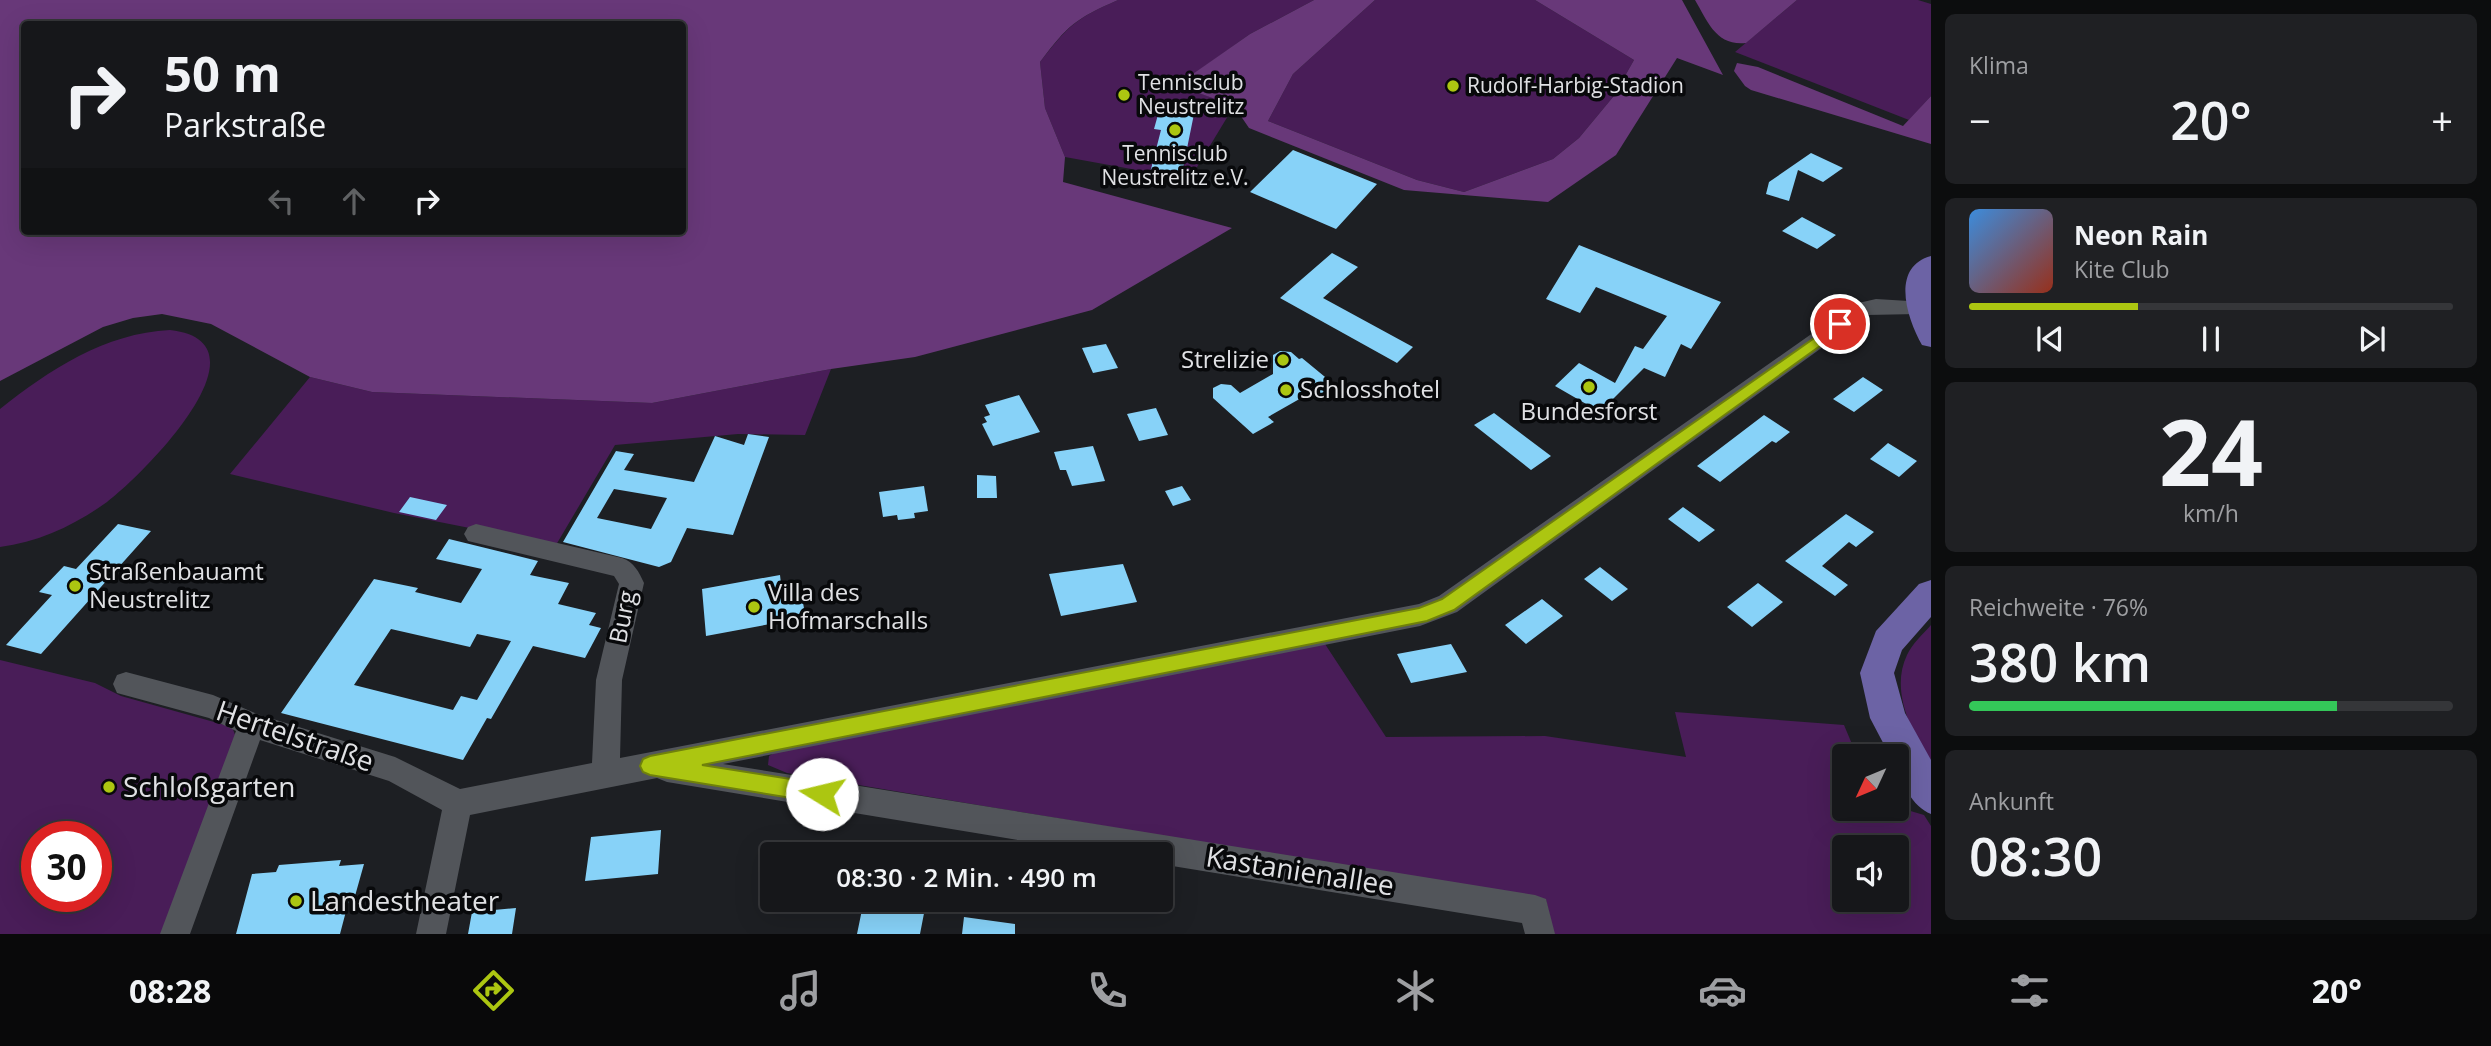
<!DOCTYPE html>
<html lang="de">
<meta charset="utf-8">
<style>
body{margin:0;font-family:"Open Sans",sans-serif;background:#1f2023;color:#f1f3f6;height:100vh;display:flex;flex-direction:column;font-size:26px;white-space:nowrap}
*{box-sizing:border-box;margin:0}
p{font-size:23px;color:#9e9fa2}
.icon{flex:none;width:38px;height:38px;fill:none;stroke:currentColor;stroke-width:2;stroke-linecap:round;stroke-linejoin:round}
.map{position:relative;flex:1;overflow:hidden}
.side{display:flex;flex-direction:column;gap:14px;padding:14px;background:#0c0d0e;width:560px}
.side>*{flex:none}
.top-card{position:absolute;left:21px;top:21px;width:665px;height:214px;border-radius:7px;box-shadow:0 7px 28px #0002,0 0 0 2px #353639;background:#16171a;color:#f1f3f6;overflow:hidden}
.needle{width:46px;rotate:226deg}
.fabs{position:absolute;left:1832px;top:744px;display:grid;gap:14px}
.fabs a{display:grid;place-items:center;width:77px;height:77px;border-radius:7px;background:#16171a;box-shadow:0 7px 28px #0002,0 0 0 2px #353639;font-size:35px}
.speed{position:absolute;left:21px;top:821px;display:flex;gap:14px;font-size:35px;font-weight:700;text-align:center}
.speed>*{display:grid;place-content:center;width:91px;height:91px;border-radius:50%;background:#16171a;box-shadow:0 7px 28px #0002,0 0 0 2px #353639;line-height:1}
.speed .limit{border:10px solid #d22;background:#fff;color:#111}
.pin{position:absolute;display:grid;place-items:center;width:60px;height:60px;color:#fff;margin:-30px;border:4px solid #fff;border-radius:50%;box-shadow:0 2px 7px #0007}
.me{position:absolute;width:77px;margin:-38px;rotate:279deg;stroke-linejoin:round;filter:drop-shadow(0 0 5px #0008)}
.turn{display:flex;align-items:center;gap:24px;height:147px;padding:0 28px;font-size:32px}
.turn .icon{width:91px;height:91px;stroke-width:2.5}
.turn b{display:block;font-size:49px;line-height:60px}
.lanes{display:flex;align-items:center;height:66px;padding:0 28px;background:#0003;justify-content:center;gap:35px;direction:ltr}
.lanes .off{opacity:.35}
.big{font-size:52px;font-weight:600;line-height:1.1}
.side .card{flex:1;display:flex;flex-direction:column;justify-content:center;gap:10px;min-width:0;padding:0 24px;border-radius:10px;background:#1f2023}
.side .dial{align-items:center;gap:0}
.dial b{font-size:91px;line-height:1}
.song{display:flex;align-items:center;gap:21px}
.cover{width:84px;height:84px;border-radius:10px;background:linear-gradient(135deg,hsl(210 70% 55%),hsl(10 70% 35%))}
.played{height:7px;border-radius:4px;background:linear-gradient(90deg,#acc611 35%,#353639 35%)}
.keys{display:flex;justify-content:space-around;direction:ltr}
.heat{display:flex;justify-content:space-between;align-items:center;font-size:38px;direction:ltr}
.charge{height:10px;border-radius:5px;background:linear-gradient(90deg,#34c759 76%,#353639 0)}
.trip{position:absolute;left:760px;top:842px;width:413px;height:70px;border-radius:7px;background:#16171a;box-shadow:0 7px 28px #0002,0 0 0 2px #353639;font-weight:600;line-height:70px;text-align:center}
.dock{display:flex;height:112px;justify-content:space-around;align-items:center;background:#09090a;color:#9e9fa2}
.dock .icon{width:49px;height:49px}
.dock .selected{color:#acc611}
.dock b{font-size:32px;color:#f1f3f6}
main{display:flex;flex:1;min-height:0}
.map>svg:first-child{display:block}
.green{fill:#491d58;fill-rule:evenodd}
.forest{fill:#683879;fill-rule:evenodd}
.building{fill:#87d2f8;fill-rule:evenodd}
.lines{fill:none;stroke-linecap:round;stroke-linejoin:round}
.minor{fill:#52555a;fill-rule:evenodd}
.major{fill:#6c63a5;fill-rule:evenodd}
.route{fill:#acc611;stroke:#70810b;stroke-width:2}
.poi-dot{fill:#acc611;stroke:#08090b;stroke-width:2.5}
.labels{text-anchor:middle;stroke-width:7;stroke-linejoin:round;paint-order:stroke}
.far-poi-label{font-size:21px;fill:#e0e1e4;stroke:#08090b;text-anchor:start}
.poi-label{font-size:24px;fill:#e0e1e4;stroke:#08090b;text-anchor:start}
.street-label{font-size:24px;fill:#e0e1e4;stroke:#08090b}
.near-street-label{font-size:28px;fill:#e0e1e4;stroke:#08090b}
.near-poi-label{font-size:28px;fill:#e0e1e4;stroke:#08090b;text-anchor:start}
</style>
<main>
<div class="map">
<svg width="1931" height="934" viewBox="0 0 1931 934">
<rect width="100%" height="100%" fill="#1d1f23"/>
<path class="green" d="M1118,0H1314L1250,34L1178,85L1234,106L1191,177L1181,178L1065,157L1045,108L1040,62C1069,25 1075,19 1118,0Z
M1375,0H1535L1634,60L1613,97L1579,138L1553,159L1464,192L1417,180L1268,121L1293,74Z
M1797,0H1918L1931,4V96L1909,120L1735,52Z
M170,330C276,342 142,476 107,502C75,525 39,542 0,547V409C49,370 105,333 170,330Z
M831,369L805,435L738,434L615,445L556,545L394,513L230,474L310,377L372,392L652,403Z
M1931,625V767C1914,734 1889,693 1907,655C1912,644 1923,634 1931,625Z
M1325,644L1386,737L1545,736L1686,757L1675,712L1844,725L1857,756H1844V808L1897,807L1924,815L1931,826V934H1554L1546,900L787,773L768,765L769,756L776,752ZM1844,847H1897V900H1844Z
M0,660L95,683L121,696L232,727L236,737L162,934H0ZM37,836H96V896H37Z"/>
<path class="forest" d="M0,0H1118C1075,19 1068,25 1040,62L1045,108L1065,157L1063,182L1232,228L1092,310L915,357L831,369L652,403L372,392L310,377L211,324L162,314L133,318L103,327L0,381ZM24,24H682V231H24Z
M1314,0H1375L1293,74L1268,121L1417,180L1464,192L1553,159L1579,138L1613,97L1634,60L1535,0H1682L1723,75L1677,58L1616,155L1548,202L1404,190L1249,128L1234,106L1177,85L1250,34Z
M1695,0H1797L1746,43C1716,46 1708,22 1695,0Z
M1737,63L1758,67L1903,126L1931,96V144L1751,90L1745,86L1734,71Z"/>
<path class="building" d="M1172,108L1194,114L1181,178L1150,173L1161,130L1154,129L1159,111Z
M1293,150L1377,184L1336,229L1250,192Z
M1811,153L1843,168L1823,182L1798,170L1789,201L1766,194L1769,182Z
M1802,217L1836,235L1817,249L1782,231Z
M1579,245L1721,302L1691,349L1681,344L1665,377L1644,368L1600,412L1555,386L1579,363L1615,383L1635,346L1643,349L1667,316L1596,287L1580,313L1546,299Z
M1332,253L1358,267L1323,298L1413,347L1397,363L1280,298Z
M1106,344L1118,368L1093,373L1082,348Z
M1280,351L1291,352L1299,359L1302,358L1336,386L1316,397L1310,393L1268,417L1274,422L1253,434L1213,398V388L1221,384L1231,385L1240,393L1273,374V355Z
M1863,377L1883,390L1854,412L1833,399Z
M1019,395L1040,432L993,446L982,424L987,422L984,417L990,415L985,405Z
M1156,408L1168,435L1139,441L1127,414Z
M1494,413L1551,456L1531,470L1474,425Z
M1764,415L1790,432L1776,443L1772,441L1720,482L1697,466Z
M748,434L769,437L733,535L687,528L671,562L659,567L563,542L616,451L634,454L624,470L694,482L715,436L744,445ZM614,489L667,498L651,529L597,518Z
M1888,443L1917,461L1899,477L1870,459Z
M1093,446L1105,481L1072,486L1066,470H1060L1054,452Z
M977,475L996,476L997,498H977Z
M924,486L928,511L914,513L915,518L898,520L897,515L883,517L879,492Z
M1182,486L1191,500L1173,506L1165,491Z
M410,497L447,505L436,520L399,512Z
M1683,507L1715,530L1699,542L1668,519Z
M1846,514L1874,532L1856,547L1849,542L1822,566L1848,585L1835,596L1785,561Z
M118,524L151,531L41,654L6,645L52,595L39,592L64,566L76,569Z
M449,539L538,561L530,575L569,583L558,604L596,613L589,625L601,628L585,658L533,646L491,719L487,718L463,760L281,713L374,579L418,588L415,592L461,603L482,569L436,559ZM391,629L470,647L477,634L511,641L477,700L461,696L453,710L354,685Z
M1123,564L1137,602L1061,616L1049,574Z
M1600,567L1628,589L1612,601L1584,579Z
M780,575L783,601L802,597L805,614L786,618V621L706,636L702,589Z
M1758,583L1783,602L1752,627L1727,607Z
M1542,599L1563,616L1526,644L1505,625Z
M1451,644L1467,672L1411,683L1397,654Z
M661,830L658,874L585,881L591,837Z
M341,860L339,866L364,864L355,896H350L340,934H236L252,874L276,872L279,865Z
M864,900H903L926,903L920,934H857Z
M516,908L512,934H468L472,912Z
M964,917L1015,924V934H962Z"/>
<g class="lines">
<path class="minor" d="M1876,299L1925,302L1928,307L1925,312L1918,314L1867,315L1457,612L1420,626L723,764L1535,895L1546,899L1555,934H1525L1522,923L1160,864V854H1102L667,782L657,778L470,815L446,934H416L442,810L389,781L260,740L190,934H160L236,731L209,718L117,693L113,684L117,675L126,672L213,695L257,714L395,757L460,789L592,763L596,680L619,584L614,576L468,541L464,534L468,527L476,524L622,558C634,562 639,572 644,583L622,680L620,758L1419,604L1439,596L1854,304Z"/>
<path class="major" d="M1931,256V347L1922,345C1907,319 1890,267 1931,256Z
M1931,580V617L1902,650L1894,673L1905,713L1931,760V814C1911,806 1897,778 1897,756H1890L1870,718L1860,673L1876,631L1919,584Z"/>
</g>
<path class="route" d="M1840,320L1847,324L1845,328L1454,610L1427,621L702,765L822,784L829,787L832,794L829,801L822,803L650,775L643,772L640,766L643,759L650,756L1419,608L1442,599Z"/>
<g class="poi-dot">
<circle cx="1453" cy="86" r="7"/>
<circle cx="1124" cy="95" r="7"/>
<circle cx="1175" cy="130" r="7"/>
<circle cx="1283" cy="360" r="7"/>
<circle cx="1589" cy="387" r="7"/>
<circle cx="1286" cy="390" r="7"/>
<circle cx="75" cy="586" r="7"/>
<circle cx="754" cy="607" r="7"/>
<circle cx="109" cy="787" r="7"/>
<circle cx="296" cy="901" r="7"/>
</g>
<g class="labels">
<g class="far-poi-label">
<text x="1138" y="90">Tennisclub<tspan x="1138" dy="24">Neustrelitz</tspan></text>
<text x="1467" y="93">Rudolf-Harbig-Stadion</text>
<text x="1175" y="161" text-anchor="middle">Tennisclub<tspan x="1175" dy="24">Neustrelitz e.V.</tspan></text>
</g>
<g class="poi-label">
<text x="1269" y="368" text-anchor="end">Strelizie</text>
<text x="1300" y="398">Schlosshotel</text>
<text x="1589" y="420" text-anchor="middle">Bundesforst</text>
<text x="89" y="580">Straßenbauamt<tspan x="89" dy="28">Neustrelitz</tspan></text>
<text x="768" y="601">Villa des<tspan x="768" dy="28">Hofmarschalls</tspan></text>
</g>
<g class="street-label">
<text transform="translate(623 617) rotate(-79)" y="8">Burg</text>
</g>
<g class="near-street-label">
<text transform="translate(295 736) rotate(19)" y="10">Hertelstraße</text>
<text transform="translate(1300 871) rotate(9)" y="10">Kastanienallee</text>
</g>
<g class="near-poi-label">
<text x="123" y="797">Schloßgarten</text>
<text x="310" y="911">Landestheater</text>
</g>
</g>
</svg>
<div class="fabs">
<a><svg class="needle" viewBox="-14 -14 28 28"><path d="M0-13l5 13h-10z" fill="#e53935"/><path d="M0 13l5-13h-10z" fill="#9e9fa2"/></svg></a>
<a><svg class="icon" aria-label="sound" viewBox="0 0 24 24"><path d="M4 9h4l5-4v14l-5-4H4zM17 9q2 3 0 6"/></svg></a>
</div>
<div class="speed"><div class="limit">30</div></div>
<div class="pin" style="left:1840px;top:324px;background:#d93025"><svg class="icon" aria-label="arrive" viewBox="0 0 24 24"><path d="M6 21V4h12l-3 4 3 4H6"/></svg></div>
<svg class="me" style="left:822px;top:794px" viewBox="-20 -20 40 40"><circle r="19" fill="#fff"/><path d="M0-13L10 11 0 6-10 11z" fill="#acc611"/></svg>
<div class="trip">08:30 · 2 Min. · 490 m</div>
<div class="top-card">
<div class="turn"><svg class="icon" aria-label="right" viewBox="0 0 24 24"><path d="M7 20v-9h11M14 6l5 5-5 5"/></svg><div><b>50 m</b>Parkstraße</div></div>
<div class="lanes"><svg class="icon off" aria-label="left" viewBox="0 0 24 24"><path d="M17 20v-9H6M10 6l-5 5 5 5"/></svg><svg class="icon off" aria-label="ahead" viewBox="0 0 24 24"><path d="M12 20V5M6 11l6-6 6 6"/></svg><svg class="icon" aria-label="right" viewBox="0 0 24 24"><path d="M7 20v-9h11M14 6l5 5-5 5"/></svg></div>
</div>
</div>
<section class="side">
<div class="card"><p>Klima</p>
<div class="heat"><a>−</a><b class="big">20°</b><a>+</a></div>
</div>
<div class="card">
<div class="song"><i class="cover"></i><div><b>Neon Rain</b><p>Kite Club</p></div></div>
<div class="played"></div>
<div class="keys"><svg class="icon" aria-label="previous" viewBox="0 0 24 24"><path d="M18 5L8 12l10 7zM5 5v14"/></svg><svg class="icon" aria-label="pause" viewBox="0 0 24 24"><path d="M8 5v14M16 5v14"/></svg><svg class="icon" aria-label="next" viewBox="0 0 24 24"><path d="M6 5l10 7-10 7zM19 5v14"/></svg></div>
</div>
<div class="card dial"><b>24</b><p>km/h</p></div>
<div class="card"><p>Reichweite · 76%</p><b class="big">380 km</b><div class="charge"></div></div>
<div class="card"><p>Ankunft</p><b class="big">08:30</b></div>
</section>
</main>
<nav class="dock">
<b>08:28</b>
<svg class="icon selected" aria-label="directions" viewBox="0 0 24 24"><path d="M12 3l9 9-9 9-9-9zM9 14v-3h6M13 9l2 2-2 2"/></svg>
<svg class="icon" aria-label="music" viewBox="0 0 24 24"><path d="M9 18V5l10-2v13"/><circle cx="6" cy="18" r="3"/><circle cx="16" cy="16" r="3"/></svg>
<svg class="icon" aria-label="phone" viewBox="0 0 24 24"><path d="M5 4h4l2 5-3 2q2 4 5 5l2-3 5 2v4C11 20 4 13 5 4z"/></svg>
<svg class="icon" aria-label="climate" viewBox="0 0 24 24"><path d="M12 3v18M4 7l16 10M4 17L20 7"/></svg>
<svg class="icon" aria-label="car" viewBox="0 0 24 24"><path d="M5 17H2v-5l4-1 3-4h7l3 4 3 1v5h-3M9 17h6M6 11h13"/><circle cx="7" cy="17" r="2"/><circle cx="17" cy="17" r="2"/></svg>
<svg class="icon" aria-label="filters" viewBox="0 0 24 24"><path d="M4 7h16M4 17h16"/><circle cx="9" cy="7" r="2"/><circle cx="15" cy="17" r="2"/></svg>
<b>20°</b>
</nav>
